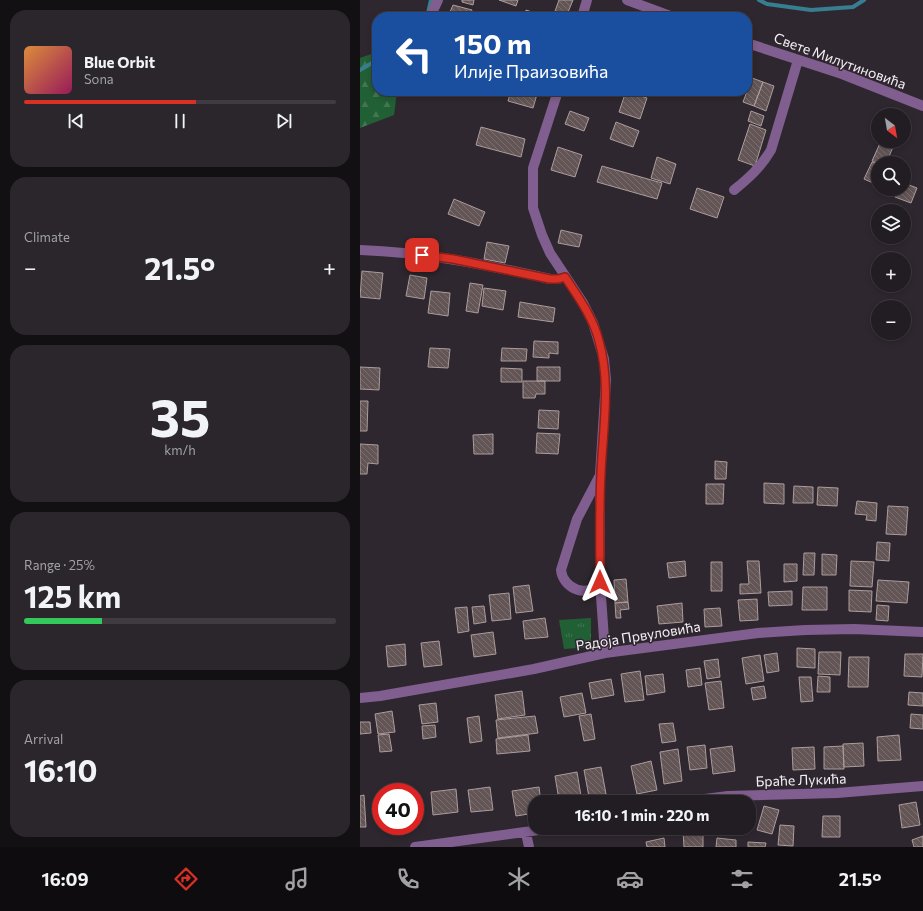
<!DOCTYPE html>
<meta charset="utf-8">
<style>
body{margin:0;font-family:Commissioner,sans-serif;background:#2a262b;color:#f1f3f6;height:100vh;display:flex;flex-direction:column;font-size:15px;white-space:nowrap}
*{box-sizing:border-box;margin:0}
p{font-size:13px;color:#a2a2a6}
.icon{flex:none;width:22px;height:22px;fill:none;stroke:currentColor;stroke-width:2;stroke-linecap:round;stroke-linejoin:round}
.map{position:relative;flex:1;overflow:hidden}
.sheet{display:flex;flex-direction:column;gap:10px;padding:10px;background:#131013;width:360px}
.sheet>*{flex:none}
.guide{position:absolute;left:12px;top:12px;width:380px;height:84px;border-radius:16px;box-shadow:0 2px 6px #0003,0 0 0 1px #3f3b41;background:#1a4fa0;color:#fff;overflow:hidden}
.needle{width:26px;rotate:149deg}
.buttons{position:absolute;left:511px;top:108px;display:grid;gap:8px}
.buttons a{display:grid;place-items:center;width:40px;height:40px;border-radius:50%;background:#221d23;box-shadow:0 2px 6px #0003,0 0 0 1px #3f3b41;font-size:20px}
.speed{position:absolute;left:12px;top:783px;display:flex;gap:8px;font-size:20px;font-weight:700;text-align:center}
.speed>*{display:grid;place-content:center;width:52px;height:52px;border-radius:50%;background:#221d23;box-shadow:0 2px 6px #0003,0 0 0 1px #3f3b41;line-height:1}
.speed .limit{border:6px solid #d22;background:#fff;color:#111}
.pin{position:absolute;display:grid;place-items:center;width:34px;height:34px;color:#fff;margin:-17px;border-radius:8px;box-shadow:0 2px 6px #0006}
.me{position:absolute;width:44px;margin:-22px;rotate:0deg;stroke-linejoin:round;filter:drop-shadow(0 0 3px #0008)}
.turn{display:flex;align-items:center;gap:14px;height:84px;padding:0 16px;font-size:18px}
.turn .icon{width:52px;height:52px;stroke-width:2.5}
.turn b{display:block;font-size:28px;line-height:34px}
.big{font-size:30px;font-weight:700;line-height:1.1}
.sheet .tile{flex:1;display:flex;flex-direction:column;justify-content:center;gap:6px;min-width:0;padding:0 14px;border-radius:16px;background:#2a262b}
.sheet .dial{align-items:center;gap:0}
.dial b{font-size:52px;line-height:1}
.song{display:flex;align-items:center;gap:12px}
.cover{width:48px;height:48px;border-radius:6px;background:linear-gradient(135deg,hsl(30 70% 55%),hsl(330 70% 35%))}
.played{height:4px;border-radius:2px;background:linear-gradient(90deg,#d93025 55%,#3f3b41 55%)}
.keys{display:flex;justify-content:space-around;direction:ltr}
.heat{display:flex;justify-content:space-between;align-items:center;font-size:22px;direction:ltr}
.charge{height:6px;border-radius:3px;background:linear-gradient(90deg,#34c759 25%,#3f3b41 0)}
.trip{position:absolute;left:168px;top:795px;width:228px;height:40px;border-radius:16px;background:#221d23;box-shadow:0 2px 6px #0003,0 0 0 1px #3f3b41;font-weight:700;line-height:40px;text-align:center}
.tab-bar{display:flex;height:64px;justify-content:space-around;align-items:center;background:#0e0c0e;color:#a2a2a6}
.tab-bar .icon{width:28px;height:28px}
.tab-bar .current{color:#d93025}
.tab-bar b{font-size:18px;color:#f1f3f6}
main{display:flex;flex:1;min-height:0}
.map>svg:first-child{display:block}
.forest{fill:url(#forest-firs)}
.park{fill:url(#park-tufts)}
.lines{fill:none;stroke-linecap:round;stroke-linejoin:round}
.stream{stroke:#377e91;stroke-width:4}
.building{fill:url(#building-back-hatch);stroke:#ac9d9c}
.minor{stroke:#805e8f;stroke-width:10}
.route-casing{stroke:#8d1f18;stroke-width:10}
.route{stroke:#d93025;stroke-width:7}
.labels{text-anchor:middle;stroke-width:3;stroke-linejoin:round;paint-order:stroke}
.street-label{font-size:14px;fill:#f5eff5;stroke:#2e272f}
</style>
<main>
<section class="sheet">
<div class="tile">
<div class="song"><i class="cover"></i><div><b>Blue Orbit</b><p>Sona</p></div></div>
<div class="played"></div>
<div class="keys"><svg class="icon" aria-label="previous" viewBox="0 0 24 24"><path d="M18 5L8 12l10 7zM5 5v14"/></svg><svg class="icon" aria-label="pause" viewBox="0 0 24 24"><path d="M8 5v14M16 5v14"/></svg><svg class="icon" aria-label="next" viewBox="0 0 24 24"><path d="M6 5l10 7-10 7zM19 5v14"/></svg></div>
</div>
<div class="tile"><p>Climate</p>
<div class="heat"><a>−</a><b class="big">21.5°</b><a>+</a></div>
</div>
<div class="tile dial"><b>35</b><p>km/h</p></div>
<div class="tile"><p>Range · 25%</p><b class="big">125 km</b><div class="charge"></div></div>
<div class="tile"><p>Arrival</p><b class="big">16:10</b></div>
</section>
<div class="map">
<svg width="563" height="847" viewBox="0 0 563 847">
<defs>
<pattern id="forest-firs" width="22" height="20" patternUnits="userSpaceOnUse"><rect width="22" height="20" fill="#215f34"/><path d="M5 1l3.5 6h-7zM16 11l3.5 6h-7z" fill="#427652"/></pattern>
<pattern id="park-tufts" width="24" height="20" patternUnits="userSpaceOnUse"><rect width="24" height="20" fill="#215f34"/><path d="M3 7l-1-3M5 7V3M7 7l1-3M15 17l-1-3M17 17v-4M19 17l1-3" fill="none" stroke="#427652"/></pattern>
<pattern id="building-back-hatch" width="6" height="6" patternUnits="userSpaceOnUse"><rect width="6" height="6" fill="#635555"/><path d="M-1 5l2 2M0 0l6 6M5-1l2 2" fill="none" stroke="#7a6e6e"/></pattern>
</defs>
<rect width="100%" height="100%" fill="#2e272f"/>
<path class="forest" d="M17,52V91H37L34,115L0,128V58Z"/>
<path class="park" d="M231,618V647L204,649L199,620Z"/>
<g class="lines">
<path class="stream" d="M399,0L407,4L451,10L493,7L504,0
M68,13L71,0
M0,70L17,60"/>
</g>
<path class="building" d="M102,0H114L113,5L102,2Z
M139,0H158L156,6Z
M199,0H213L206,17H201L194,14Z
M93,5L112,10L109,17H105L90,12Z
M166,10L178,14L177,17H164Z
M55,14V17H41L40,15Z
M392,78L403,82L394,106L383,102Z
M403,82L414,86L406,111L394,106Z
M151,91H178L173,108L148,101Z
M266,91L287,98L280,119L259,112Z
M210,111L229,118L224,131L205,124Z
M391,111L404,116L401,126L388,121Z
M256,122L279,131L273,147L250,139Z
M390,124L406,130L395,166L378,160Z
M121,127L165,139L161,157L116,145Z
M521,141H525L534,145L526,163H518V164L512,161Z
M528,141H540L538,146Z
M198,147L222,155L215,177L191,170Z
M297,157L316,164L310,184L291,178Z
M512,162L518,165V172L513,183L504,179Z
M242,166L302,183L297,199L237,182Z
M544,183L557,188L551,203L535,197L538,189H544Z
M337,188L364,197L357,218L330,209Z
M94,199L125,212L119,226L88,214Z
M201,230L222,235L219,247L198,243Z
M127,242L149,246L145,263L124,259Z
M2,271L23,273L20,299L0,297Z
M50,275L67,278L64,299L46,296Z
M110,283L123,285L118,313L106,311Z
M124,288L146,291L143,310L122,306Z
M71,291L90,293L88,316L68,313Z
M160,302L195,308L193,322L158,317Z
M174,341L198,342V354L189,353V358L173,357Z
M70,348L90,349L88,368L68,367Z
M142,348L167,349L166,361H141Z
M0,367L20,368L19,390L0,389Z
M177,367H200V381H177Z
M141,368L162,369V382H141Z
M163,381H185V394H176L175,398H163Z
M0,401H8L7,431H0Z
M179,410L199,411L198,429L178,428Z
M177,433L200,434L198,454L176,453Z
M133,434V454H114L113,435Z
M0,444L18,445V464L8,463L7,474H0Z
M355,461L367,462L366,479H355Z
M404,483L424,484V504L404,503Z
M346,484H364L363,504H346Z
M434,486L453,487V503H433Z
M458,487L478,488L477,506L457,505Z
M497,501L517,503L516,521L506,520L507,515L495,514Z
M528,506L548,507L546,535L526,534Z
M517,542L530,543L529,561L516,560Z
M444,553H455L454,575H443Z
M462,554L477,555L476,575H462Z
M325,561L326,576L309,578L307,563Z
M387,561H399L401,593L380,594V584H389Z
M491,561L514,562L512,587L490,586Z
M351,562H362V591H351Z
M424,564H437V581L424,582Z
M266,579L268,602L255,603L254,580Z
M518,580L549,582L547,603L516,601Z
M169,585L173,611L156,613L153,587Z
M443,587H467V610H442Z
M489,590L512,591L511,612L489,611Z
M432,591V605L409,606L408,592Z
M149,593L151,619L132,621L129,595Z
M397,599L398,620L380,621L378,600Z
M268,602L269,609L260,610L261,618H256L255,603Z
M322,603L323,622L299,624L297,606Z
M517,605L529,606L528,621L516,620Z
M124,606L126,622L114,624L112,607Z
M107,607L109,631L98,633L95,608Z
M360,608L362,626L345,627L344,609Z
M185,618L188,637L165,639L163,621Z
M133,632L136,654L114,657L111,635Z
M79,641L82,665L64,667L61,643Z
M45,644L46,665L28,667L26,646Z
M437,648L455,649V668L437,667Z
M459,652H481L480,675L458,674Z
M417,653L419,671L407,673L404,655Z
M545,654H563L562,677L544,676Z
M400,655L404,681L386,684L382,658Z
M489,657H509L508,687H488Z
M358,659L360,677L347,679L344,661Z
M340,668L342,685L328,687L326,670Z
M280,671L284,700L265,702L261,674Z
M303,674L305,692L287,695L285,676Z
M458,676L470,677V692H457Z
M439,677H451L453,701L441,702Z
M251,679L254,695L232,699L229,683Z
M361,681L364,708L349,710L345,683Z
M404,686L406,698L393,700L391,688Z
M162,691L165,715L138,719L135,695Z
M549,692L563,693V706L548,705Z
M222,693L226,713L204,717L200,697Z
M76,703L78,722L62,724L59,705Z
M32,711L35,732L18,734L15,714Z
M231,714L235,739L224,741L219,716Z
M551,714L563,715V729L550,728Z
M119,716L122,741L110,743L107,718Z
M175,716L178,733L138,738L136,720Z
M0,722H10L11,733L0,734Z
M313,723L316,741L302,743L299,724Z
M75,725L76,737L63,739L62,726Z
M29,734L32,751L20,752L18,735Z
M168,735L170,751L137,754L136,739Z
M539,735L541,760L518,761L517,737Z
M503,743L504,766L484,767L483,744Z
M345,745L347,768L330,770L327,747Z
M372,746L375,771L353,774L350,749Z
M483,746L484,769H464V747Z
M454,747L455,769L433,770L432,748Z
M318,749L322,781L304,784L300,752Z
M291,761L297,790L277,794L271,766Z
M241,767L246,794L229,797L224,770Z
M217,772L221,796L199,800L195,776Z
M130,787L133,810L111,812L108,790Z
M179,787L181,802H175V813L156,816L152,791Z
M96,789L98,812L73,815L71,792Z
M4,795L6,827H0V796Z
M197,795L199,802H188V796Z
M556,802L560,825L542,828L539,805Z
M404,806L419,810L412,834L397,830Z
M463,816H480V837H462Z
M420,825L434,826L433,846L418,845Z
M343,830V847H324L323,831Z
M563,836V847H554L552,840Z
M304,838L305,847H287L286,842Z
M357,838L376,840V847H356Z
M388,842L406,843L405,847H388Z"/>
<g class="lines">
<path class="minor" d="M267,0L313,17
M70,17L78,0
M222,17L227,0
M387,43L482,74L563,106
M198,91L173,168V208L182,235L190,253L223,303L233,323L244,359L246,380L240,475V582L245,653
M374,190C389,178 401,167 411,150L438,60
M0,250C65,252 127,265 190,279H198L205,277
M239,477L217,519L201,570C203,589 228,599 240,582
M0,698L20,696L174,669L245,653L398,633L445,630L494,629L563,632
M321,802L368,796L477,793L563,786
M166,833L169,847
M55,847L194,828"/>
</g>
<g class="lines">
<defs>
<path id="route" d="M62,255L93,259L190,279H198L205,277C218,297 233,317 239,341C251,383 243,429 241,473C239,509 240,546 240,582"/>
</defs>
<use href="#route" class="route-casing"/>
<use href="#route" class="route"/>
</g>
<g class="labels">
<g class="street-label">
<text transform="translate(480 61) rotate(20)" y="5">Свете Милутиновића</text>
<text transform="translate(278 636) rotate(-9)" y="5">Радоја Првуловића</text>
<text transform="translate(441 780) rotate(-2)" y="5">Браће Лукића</text>
</g>
</g>
</svg>
<div class="buttons">
<a><svg class="needle" viewBox="-14 -14 28 28"><path d="M0-13l5 13h-10z" fill="#e53935"/><path d="M0 13l5-13h-10z" fill="#a2a2a6"/></svg></a>
<a><svg class="icon" aria-label="search" viewBox="0 0 24 24"><circle cx="10" cy="10" r="6"/><path d="M15 15l6 6"/></svg></a>
<a><svg class="icon" aria-label="layers" viewBox="0 0 24 24"><path d="M12 4l9 5-9 5-9-5zM3 14l9 5 9-5"/></svg></a>
<a>+</a>
<a>−</a>
</div>
<div class="speed"><div class="limit">40</div></div>
<div class="pin" style="left:62px;top:255px;background:#d93025"><svg class="icon" aria-label="arrive" viewBox="0 0 24 24"><path d="M6 21V4h12l-3 4 3 4H6"/></svg></div>
<svg class="me" style="left:240px;top:582px" viewBox="-20 -20 40 40"><path d="M0-17L14 15 0 8-14 15z" fill="#d93025" stroke="#fff" stroke-width="4"/></svg>
<div class="trip">16:10 · 1 min · 220 m</div>
<div class="guide">
<div class="turn"><svg class="icon" aria-label="left" viewBox="0 0 24 24"><path d="M17 20v-9H6M10 6l-5 5 5 5"/></svg><div><b>150 m</b>Илије Праизовића</div></div>
</div>
</div>
</main>
<nav class="tab-bar">
<b>16:09</b>
<svg class="icon current" aria-label="directions" viewBox="0 0 24 24"><path d="M12 3l9 9-9 9-9-9zM9 14v-3h6M13 9l2 2-2 2"/></svg>
<svg class="icon" aria-label="music" viewBox="0 0 24 24"><path d="M9 18V5l10-2v13"/><circle cx="6" cy="18" r="3"/><circle cx="16" cy="16" r="3"/></svg>
<svg class="icon" aria-label="phone" viewBox="0 0 24 24"><path d="M5 4h4l2 5-3 2q2 4 5 5l2-3 5 2v4C11 20 4 13 5 4z"/></svg>
<svg class="icon" aria-label="climate" viewBox="0 0 24 24"><path d="M12 3v18M4 7l16 10M4 17L20 7"/></svg>
<svg class="icon" aria-label="car" viewBox="0 0 24 24"><path d="M5 17H2v-5l4-1 3-4h7l3 4 3 1v5h-3M9 17h6M6 11h13"/><circle cx="7" cy="17" r="2"/><circle cx="17" cy="17" r="2"/></svg>
<svg class="icon" aria-label="filters" viewBox="0 0 24 24"><path d="M4 7h16M4 17h16"/><circle cx="9" cy="7" r="2"/><circle cx="15" cy="17" r="2"/></svg>
<b>21.5°</b>
</nav>
